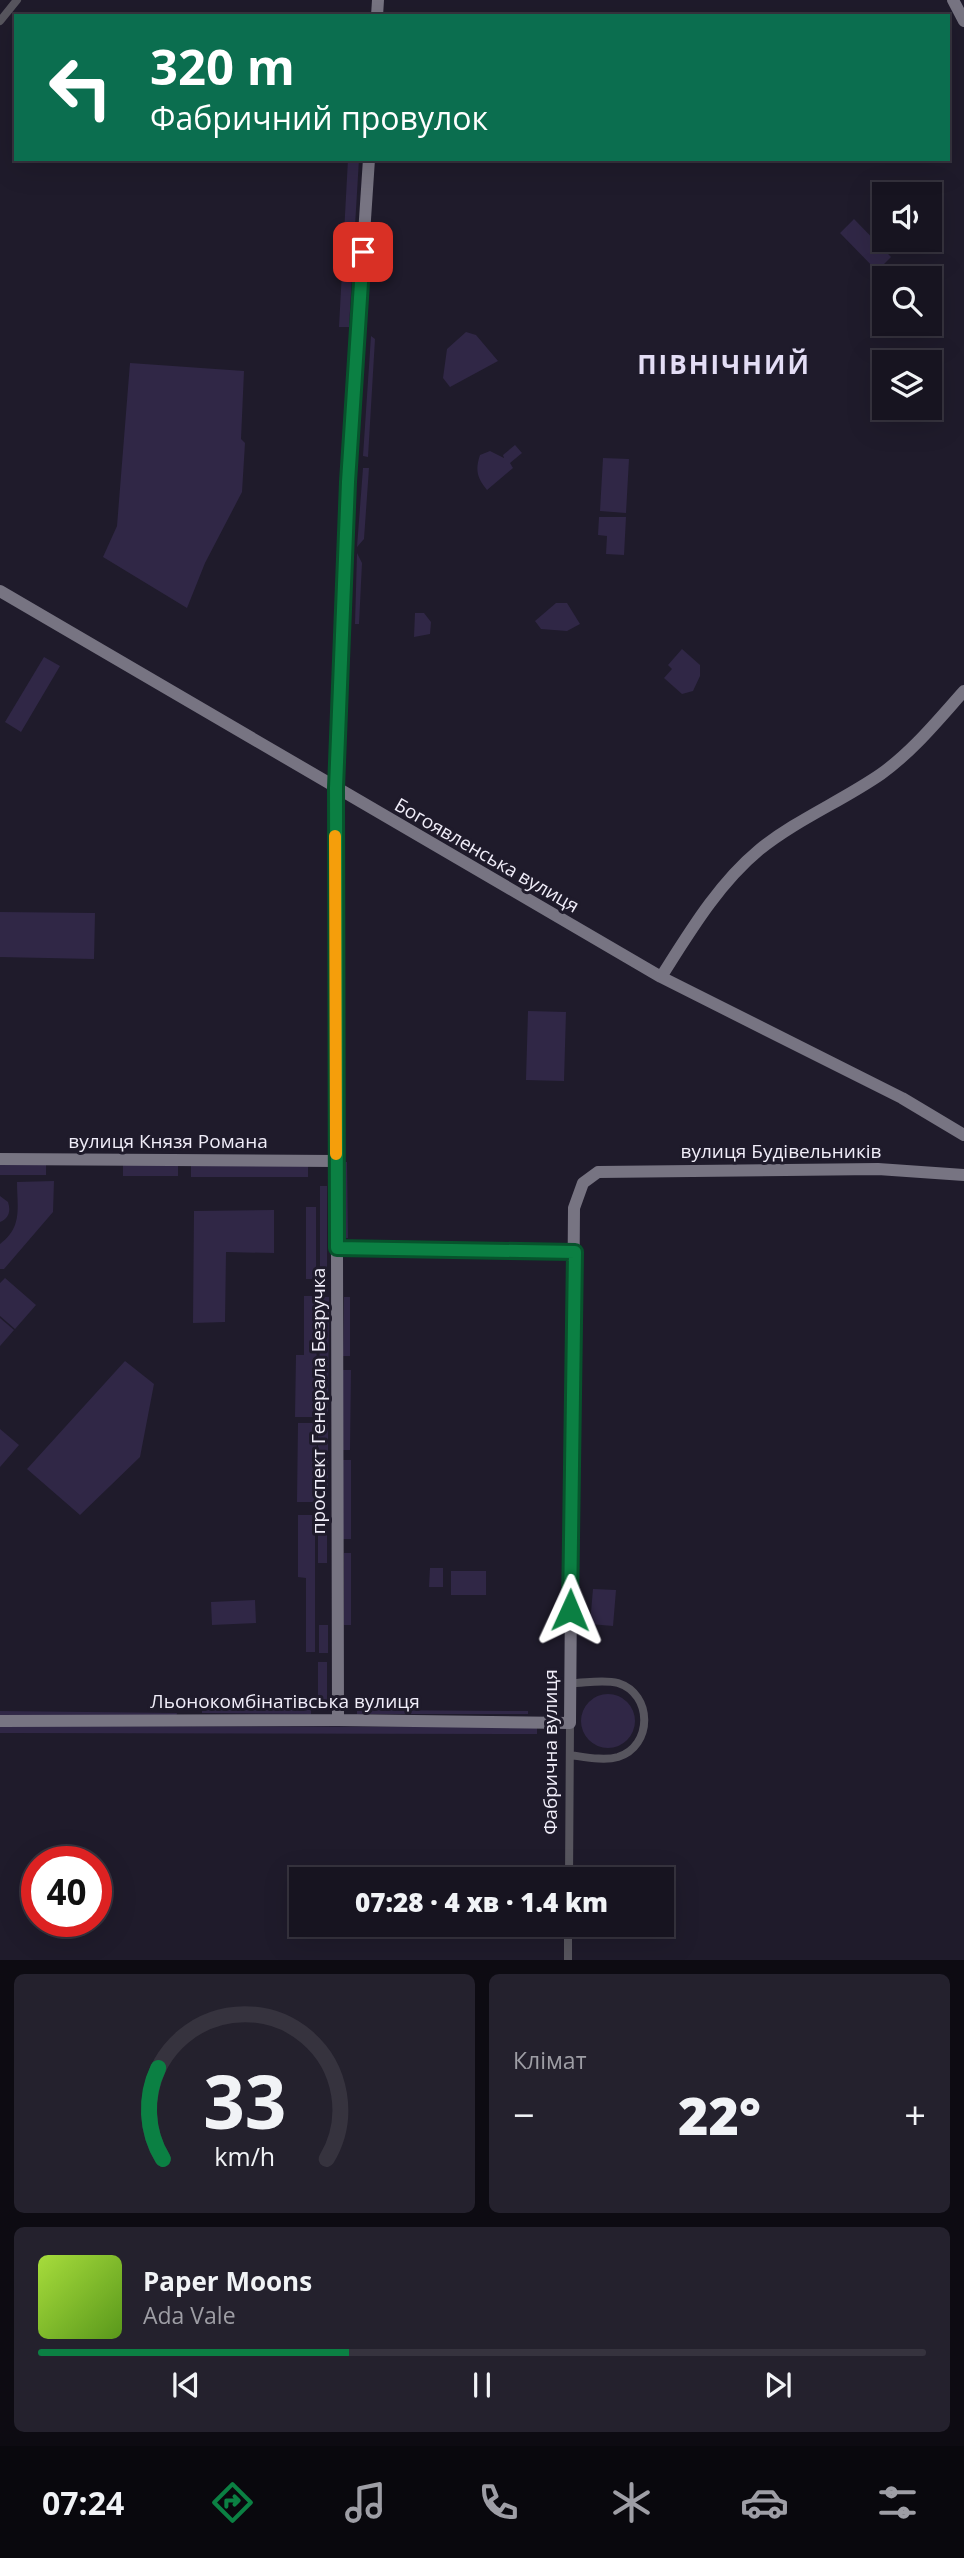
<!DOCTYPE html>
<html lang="uk">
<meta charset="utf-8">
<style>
body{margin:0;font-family:"Open Sans",sans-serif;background:#24212d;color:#f1f3f6;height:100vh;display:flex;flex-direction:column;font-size:26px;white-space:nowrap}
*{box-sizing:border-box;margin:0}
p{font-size:23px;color:#9e9ea5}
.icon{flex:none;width:38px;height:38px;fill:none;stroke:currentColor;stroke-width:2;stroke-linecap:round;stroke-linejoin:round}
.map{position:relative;height:1960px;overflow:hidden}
.panel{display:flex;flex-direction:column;gap:14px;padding:14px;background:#0d0b12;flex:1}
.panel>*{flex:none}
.hud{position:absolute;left:14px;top:14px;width:936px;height:147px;border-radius:0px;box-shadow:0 7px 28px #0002,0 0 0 2px #36333e;background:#0b6e4f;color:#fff;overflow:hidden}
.tools{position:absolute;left:872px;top:182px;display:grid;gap:14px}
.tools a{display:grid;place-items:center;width:70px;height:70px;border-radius:0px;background:#171420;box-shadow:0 7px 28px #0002,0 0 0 2px #36333e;font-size:35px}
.speed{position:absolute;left:21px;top:1846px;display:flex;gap:14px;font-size:35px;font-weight:700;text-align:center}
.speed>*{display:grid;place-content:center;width:91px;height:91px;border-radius:50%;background:#171420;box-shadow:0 7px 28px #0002,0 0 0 2px #36333e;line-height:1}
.speed .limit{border:10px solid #d22;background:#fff;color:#111}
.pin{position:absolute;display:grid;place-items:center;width:60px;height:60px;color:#fff;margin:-30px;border-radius:14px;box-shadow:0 4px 10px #0006}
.me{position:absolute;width:77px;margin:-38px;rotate:1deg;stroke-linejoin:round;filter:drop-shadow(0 0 5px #0008)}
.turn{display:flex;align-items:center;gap:24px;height:147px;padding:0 21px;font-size:32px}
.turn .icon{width:91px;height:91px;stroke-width:2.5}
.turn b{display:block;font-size:49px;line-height:60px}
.big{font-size:52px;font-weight:800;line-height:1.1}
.panel .tile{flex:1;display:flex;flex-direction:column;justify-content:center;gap:10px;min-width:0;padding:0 24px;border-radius:10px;background:#24212d}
.panel .dial{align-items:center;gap:0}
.dial svg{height:182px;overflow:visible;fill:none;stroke:#36333e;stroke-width:7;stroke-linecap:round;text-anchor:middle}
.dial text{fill:#f1f3f6;stroke:none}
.song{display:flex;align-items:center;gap:21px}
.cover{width:84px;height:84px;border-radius:10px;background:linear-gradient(135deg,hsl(80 70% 55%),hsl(90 70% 35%))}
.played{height:7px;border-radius:4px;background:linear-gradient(90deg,#0b8043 35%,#36333e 35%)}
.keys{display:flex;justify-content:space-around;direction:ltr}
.heat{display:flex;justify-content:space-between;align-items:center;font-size:38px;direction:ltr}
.panel .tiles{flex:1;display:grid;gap:14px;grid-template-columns:1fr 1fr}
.tile:last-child{grid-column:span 2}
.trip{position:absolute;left:289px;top:1867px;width:385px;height:70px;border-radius:0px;background:#171420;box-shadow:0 7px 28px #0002,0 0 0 2px #36333e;font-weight:800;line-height:70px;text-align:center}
.dock{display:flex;height:112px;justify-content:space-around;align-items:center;background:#09080d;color:#9e9ea5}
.dock .icon{width:49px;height:49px}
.dock .active{color:#0b8043}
.dock b{font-size:32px;color:#f1f3f6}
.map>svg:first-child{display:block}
.green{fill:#302746}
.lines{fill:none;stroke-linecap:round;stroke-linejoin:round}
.street{stroke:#57555e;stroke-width:8}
.secondary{stroke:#777482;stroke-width:12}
.route-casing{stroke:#07532c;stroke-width:18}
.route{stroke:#0b8043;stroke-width:12}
.slow{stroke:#f59e0b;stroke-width:12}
.labels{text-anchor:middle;stroke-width:6;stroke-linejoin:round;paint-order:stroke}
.street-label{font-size:19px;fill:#f0edf9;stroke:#1f1b2b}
.district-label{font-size:26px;font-weight:bold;letter-spacing:2px;fill:#e3ddf5;stroke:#1f1b2b}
</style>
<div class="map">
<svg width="964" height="1960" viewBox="0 0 964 1960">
<rect width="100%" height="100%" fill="#1f1b2b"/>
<path class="green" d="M348,159H359L349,327H339Z
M854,219L891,257L877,271L840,233Z
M466,332L476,335L498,361L450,387L443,378L447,349Z
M371,336L375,339L368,457L363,456Z
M130,363L244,371L241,439L245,443L242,492L205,563L187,608L103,557L117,526Z
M515,445L522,453L510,463L513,468L487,490C477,478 475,470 480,455L490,451L504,458L503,455Z
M603,458L629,459L626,513L600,511Z
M363,468H369L364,539L357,547Z
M599,517H626L624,555L606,554L607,536L598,535Z
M357,553L362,563L359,624H355Z
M556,603H567L580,624L567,631L541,629L535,621Z
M415,613H424L431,622L430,634L414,637Z
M682,649L700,665V676L693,691L682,694L664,678L672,669L668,665Z
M44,657L60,666L21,732L5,722Z
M0,912L95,913L94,959L0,957Z
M528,1011L566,1012L564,1081L526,1080Z
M341,1162H347L348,1238H341Z
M46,1164V1175H0V1165Z
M123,1164L178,1165V1176H123Z
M191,1164L308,1165V1177H191Z
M54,1181L53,1212L4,1269H0V1244C23,1227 17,1207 17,1182Z
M320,1186H327V1277H320Z
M0,1196L8,1202C11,1211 9,1218 0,1222Z
M306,1207H316V1279H306Z
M274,1210V1253L226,1252L225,1322L193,1323L194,1211Z
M5,1278L36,1305L15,1329L0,1316V1283Z
M304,1296H317L316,1417H295L296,1355H304Z
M320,1297H329L328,1416H319Z
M344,1297H350V1356H343Z
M0,1318L14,1330L0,1346Z
M125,1361L154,1384L140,1457L80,1515L27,1469Z
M343,1370H351L350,1450H343Z
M298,1423H317L316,1502H297Z
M318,1423H328V1487H318Z
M0,1429L19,1445L0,1467Z
M343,1460H351V1539H342Z
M298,1515H315V1652H306V1578L298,1577Z
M318,1515H327V1563H318Z
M344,1553H351V1625H344Z
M430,1568H443V1587H429Z
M451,1571H486V1595H451Z
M593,1589L616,1590L613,1626L590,1624Z
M255,1600L256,1623L212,1625L211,1602Z
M319,1625H328V1653H319Z
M318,1662H327V1705H318Z
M581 1721a27 27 0 1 1 54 0a27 27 0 1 1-54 0Z
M202,1710H311V1714L202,1713Z
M357,1710L528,1711V1714H357Z
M0,1711L177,1713L176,1717L0,1716Z
M0,1726L537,1727V1734L0,1733Z"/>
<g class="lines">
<path class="street" d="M0,21L17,0
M570,1755C585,1757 604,1761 618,1757C653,1746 653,1694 618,1683C604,1679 585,1683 570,1683
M569,1880L570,1723
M568,1960V1925"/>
<path class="secondary" d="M953,0L964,21
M377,16L378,0
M0,591L661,977L902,1098L964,1135
M661,977C689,933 718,884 759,850C796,820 842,801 881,774C913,751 938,720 964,691
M0,1159L336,1161
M337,1248L575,1252
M338,1720L336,788L349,460L369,159
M0,1721L338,1720L570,1723L574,1208L583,1183L598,1172L878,1169L964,1175"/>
</g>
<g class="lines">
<defs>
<path id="route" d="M363,252L348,482L336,788L337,1248L575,1252L570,1610"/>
</defs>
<use href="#route" class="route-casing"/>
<use href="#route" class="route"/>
<path class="slow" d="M335,836L336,1154"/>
</g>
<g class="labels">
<g class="street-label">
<text transform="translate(487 855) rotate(30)" y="7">Богоявленська вулиця</text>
<text x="168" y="1148">вулиця Князя Романа</text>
<text x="781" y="1158">вулиця Будівельників</text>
<text transform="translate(318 1401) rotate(-90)" y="7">проспект Генерала Безручка</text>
<text x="285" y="1708">Льонокомбінатівська вулиця</text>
<text transform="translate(550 1752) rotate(-90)" y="7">Фабрична вулиця</text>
</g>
<g class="district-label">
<text x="724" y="374">ПІВНІЧНИЙ</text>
</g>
</g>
</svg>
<div class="tools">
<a><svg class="icon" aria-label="sound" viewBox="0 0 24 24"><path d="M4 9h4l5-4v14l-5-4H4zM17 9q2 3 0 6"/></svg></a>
<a><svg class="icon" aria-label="search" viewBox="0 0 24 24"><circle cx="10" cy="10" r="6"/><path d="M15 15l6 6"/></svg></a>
<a><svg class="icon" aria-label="layers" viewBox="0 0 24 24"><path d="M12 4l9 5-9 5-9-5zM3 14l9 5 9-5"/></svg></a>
</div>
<div class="speed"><div class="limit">40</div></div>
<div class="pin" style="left:363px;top:252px;background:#d93025"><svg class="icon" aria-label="arrive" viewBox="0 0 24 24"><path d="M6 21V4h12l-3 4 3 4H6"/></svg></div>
<svg class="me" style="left:570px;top:1610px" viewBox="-20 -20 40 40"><path d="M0-17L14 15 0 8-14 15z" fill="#0b8043" stroke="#fff" stroke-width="4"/></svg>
<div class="trip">07:28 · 4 хв · 1.4 km</div>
<div class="hud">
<div class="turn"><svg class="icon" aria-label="left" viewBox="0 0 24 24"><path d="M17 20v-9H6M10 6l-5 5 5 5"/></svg><div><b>320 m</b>Фабричний провулок</div></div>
</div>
</div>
<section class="panel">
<div class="tiles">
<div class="tile dial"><svg viewBox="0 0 100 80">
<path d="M14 69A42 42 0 1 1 86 69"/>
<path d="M14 69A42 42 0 0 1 12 29" stroke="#0b8043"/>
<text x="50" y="56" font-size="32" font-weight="700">33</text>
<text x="50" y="72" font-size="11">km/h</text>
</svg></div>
<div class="tile"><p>Клімат</p>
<div class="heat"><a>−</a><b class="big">22°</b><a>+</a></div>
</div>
<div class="tile">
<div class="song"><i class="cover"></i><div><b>Paper Moons</b><p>Ada Vale</p></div></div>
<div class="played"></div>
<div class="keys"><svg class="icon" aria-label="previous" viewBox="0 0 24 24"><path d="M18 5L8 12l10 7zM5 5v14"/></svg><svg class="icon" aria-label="pause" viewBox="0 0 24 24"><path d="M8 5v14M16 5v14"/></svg><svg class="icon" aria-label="next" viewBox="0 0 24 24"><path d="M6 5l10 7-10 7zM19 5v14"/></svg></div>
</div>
</div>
</section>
<nav class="dock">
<b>07:24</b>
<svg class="icon active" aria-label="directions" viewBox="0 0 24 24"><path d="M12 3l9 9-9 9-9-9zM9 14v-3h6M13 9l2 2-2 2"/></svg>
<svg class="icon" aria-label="music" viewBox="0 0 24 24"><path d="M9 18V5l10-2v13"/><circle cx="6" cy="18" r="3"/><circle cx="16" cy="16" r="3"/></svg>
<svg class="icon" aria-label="phone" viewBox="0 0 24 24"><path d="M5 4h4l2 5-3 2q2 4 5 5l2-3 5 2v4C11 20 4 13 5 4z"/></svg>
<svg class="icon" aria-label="climate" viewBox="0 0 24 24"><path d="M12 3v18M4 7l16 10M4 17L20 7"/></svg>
<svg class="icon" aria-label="car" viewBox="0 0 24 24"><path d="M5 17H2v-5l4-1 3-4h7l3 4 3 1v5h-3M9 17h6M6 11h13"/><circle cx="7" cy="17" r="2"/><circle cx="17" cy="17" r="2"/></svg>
<svg class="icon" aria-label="filters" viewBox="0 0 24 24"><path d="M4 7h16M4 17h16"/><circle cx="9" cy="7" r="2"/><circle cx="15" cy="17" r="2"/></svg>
</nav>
